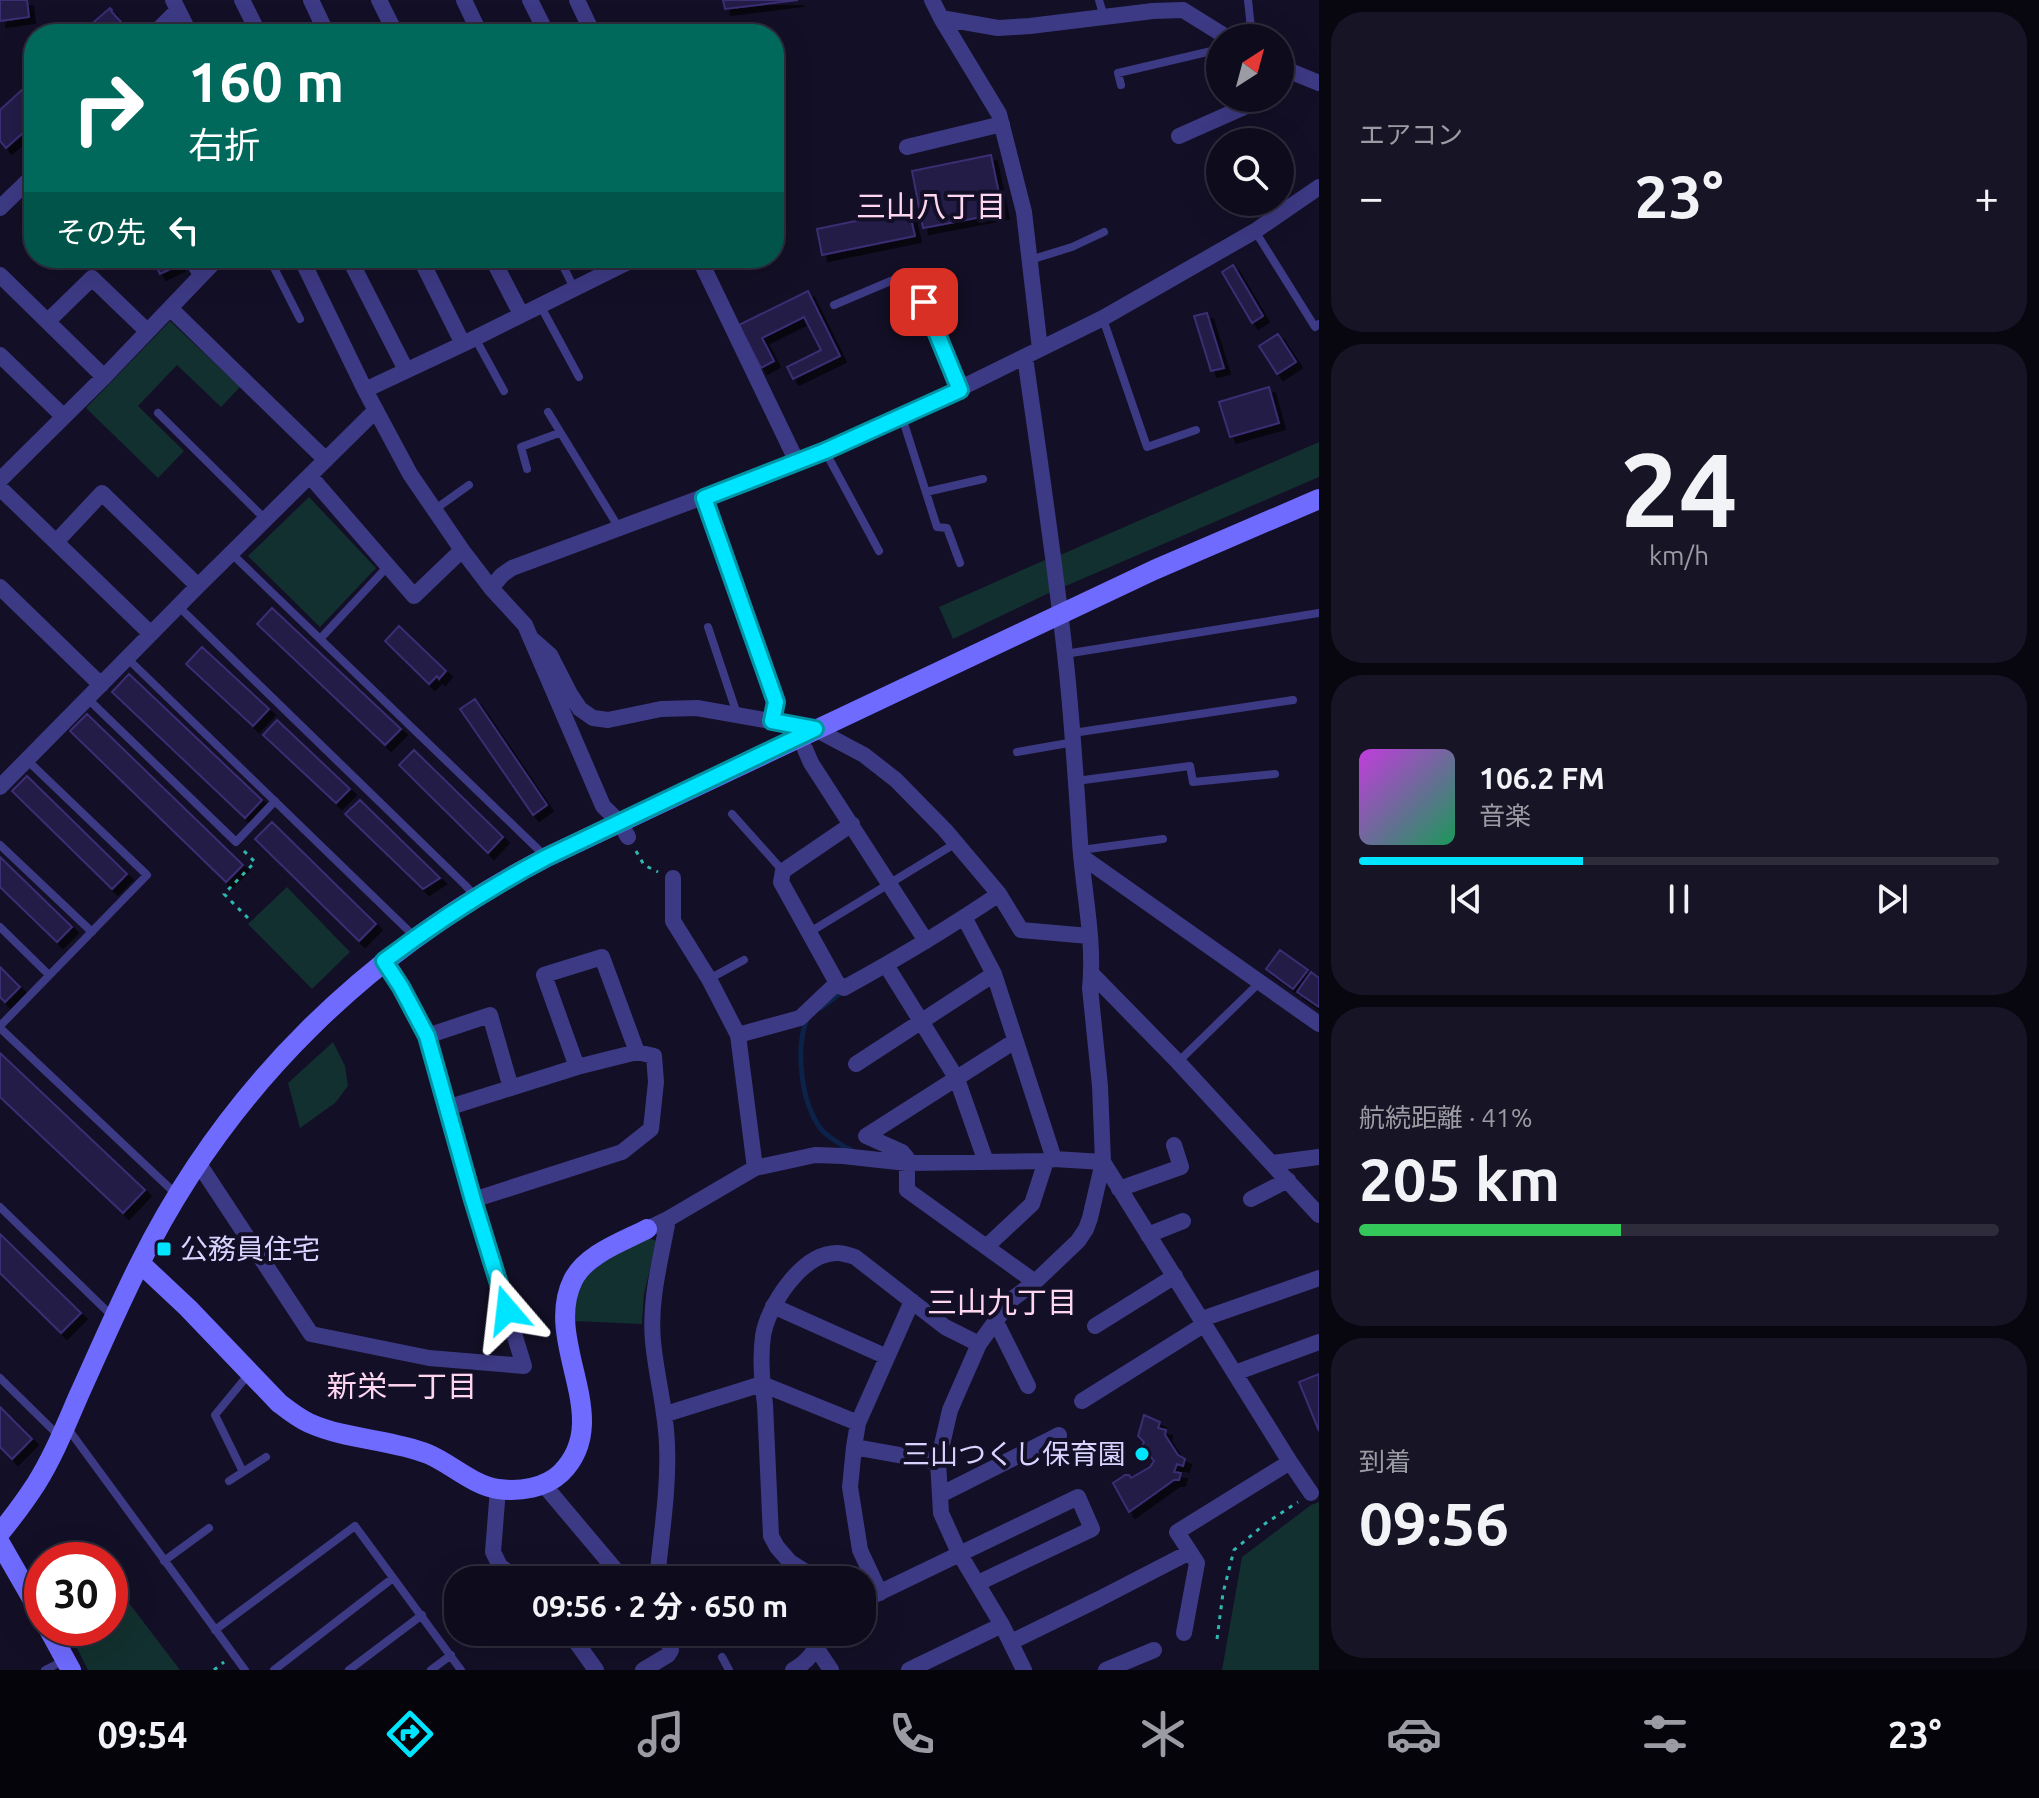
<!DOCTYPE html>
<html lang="ja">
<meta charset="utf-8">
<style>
body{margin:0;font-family:Ubuntu,"Noto Sans JP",sans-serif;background:#171425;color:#f1f3f6;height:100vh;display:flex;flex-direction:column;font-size:30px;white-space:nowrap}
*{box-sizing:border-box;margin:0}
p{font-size:26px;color:#9b9ba3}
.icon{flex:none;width:44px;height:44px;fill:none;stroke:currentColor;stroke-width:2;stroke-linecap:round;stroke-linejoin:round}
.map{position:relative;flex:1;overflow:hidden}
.panel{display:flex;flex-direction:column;gap:12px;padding:12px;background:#08060f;width:720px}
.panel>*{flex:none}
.hud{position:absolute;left:24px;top:24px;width:760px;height:244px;border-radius:32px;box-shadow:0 8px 32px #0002,0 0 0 2px #2e2b3b;background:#00695c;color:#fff;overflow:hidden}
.needle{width:52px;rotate:36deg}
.fabs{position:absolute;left:1206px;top:24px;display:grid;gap:16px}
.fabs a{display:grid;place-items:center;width:88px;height:88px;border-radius:50%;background:#0e0b1c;box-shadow:0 8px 32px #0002,0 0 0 2px #2e2b3b;font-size:40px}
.speed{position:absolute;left:24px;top:1542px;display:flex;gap:16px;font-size:40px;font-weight:700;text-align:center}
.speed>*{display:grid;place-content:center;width:104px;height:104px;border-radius:50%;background:#0e0b1c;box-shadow:0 8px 32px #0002,0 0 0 2px #2e2b3b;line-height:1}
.speed .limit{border:12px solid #d22;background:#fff;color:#111}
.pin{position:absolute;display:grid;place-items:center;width:68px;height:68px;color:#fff;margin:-34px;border-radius:16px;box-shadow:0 4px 12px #0006}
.me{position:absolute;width:88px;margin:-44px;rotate:343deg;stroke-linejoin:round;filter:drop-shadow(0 0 6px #0008)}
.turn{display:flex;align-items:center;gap:28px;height:168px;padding:0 32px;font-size:36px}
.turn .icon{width:104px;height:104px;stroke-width:2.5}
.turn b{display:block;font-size:56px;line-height:68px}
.then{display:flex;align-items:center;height:76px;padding:0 32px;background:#0003;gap:16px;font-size:30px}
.big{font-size:60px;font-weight:700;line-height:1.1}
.panel .widget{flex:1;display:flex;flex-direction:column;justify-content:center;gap:12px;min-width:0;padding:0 28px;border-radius:32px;background:#171425}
.panel .dial{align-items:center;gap:0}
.dial b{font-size:104px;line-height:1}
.song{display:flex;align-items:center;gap:24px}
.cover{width:96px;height:96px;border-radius:12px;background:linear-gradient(135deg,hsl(290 70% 55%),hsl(150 70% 35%))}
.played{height:8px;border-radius:4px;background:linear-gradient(90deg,#00e5ff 35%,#2e2b3b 35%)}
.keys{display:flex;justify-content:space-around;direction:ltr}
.heat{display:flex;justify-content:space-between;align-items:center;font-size:44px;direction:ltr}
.charge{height:12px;border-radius:6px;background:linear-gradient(90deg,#34c759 41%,#2e2b3b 0)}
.trip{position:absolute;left:444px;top:1566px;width:432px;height:80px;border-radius:32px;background:#0e0b1c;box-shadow:0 8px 32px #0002,0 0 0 2px #2e2b3b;font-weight:700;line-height:80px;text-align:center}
.tab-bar{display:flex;height:128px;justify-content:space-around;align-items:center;background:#06040b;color:#9b9ba3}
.tab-bar .icon{width:56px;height:56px}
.tab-bar .active{color:#00e5ff}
.tab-bar b{font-size:36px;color:#f1f3f6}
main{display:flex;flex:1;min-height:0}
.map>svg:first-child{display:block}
.green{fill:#12302f}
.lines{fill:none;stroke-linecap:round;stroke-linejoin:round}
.stream{stroke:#0c2248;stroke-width:5}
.building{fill:#241b47;stroke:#3b2d73;stroke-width:2;filter:url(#shadow)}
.path{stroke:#2fb8b0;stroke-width:3;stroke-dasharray:4 6;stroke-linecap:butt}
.lane{stroke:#3d3a85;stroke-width:8}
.street{stroke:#3d3a85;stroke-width:16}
.secondary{stroke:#6f6bff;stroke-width:20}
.route-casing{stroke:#0095a6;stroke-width:20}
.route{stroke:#00e5ff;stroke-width:14}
.poi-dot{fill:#00e5ff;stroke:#130f26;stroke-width:3}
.labels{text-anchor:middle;stroke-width:8;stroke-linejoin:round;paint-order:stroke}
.poi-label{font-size:28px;fill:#d9d4ff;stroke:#130f26;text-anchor:start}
.neighbourhood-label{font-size:30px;fill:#ffd6f0;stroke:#130f26}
</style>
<main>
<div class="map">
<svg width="1319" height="1670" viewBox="0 0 1319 1670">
<defs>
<filter id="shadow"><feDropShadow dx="6" dy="6" stdDeviation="0" flood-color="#0009"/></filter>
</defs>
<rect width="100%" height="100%" fill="#130f26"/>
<path class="green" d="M170,321L240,387L221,407L177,365L138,406L184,451L158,478L86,408Z
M1319,442V477L1061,588L1058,556Z
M309,497L376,568L320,627L248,556Z
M1045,560L1051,592L953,639L939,607Z
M287,887L350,952L312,989L248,924Z
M333,1042L345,1066L348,1086L335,1103L300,1128L288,1083Z
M645,1237L657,1241L644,1294L642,1324L573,1321L576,1291L592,1267Z
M1319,1502V1670H1222L1242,1557L1311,1505Z
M110,1578L180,1670H88L67,1628H110Z"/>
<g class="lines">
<path class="stream" d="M821,1008L838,995
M807,1019C795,1049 801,1103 821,1129C827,1137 838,1142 846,1148L850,1149"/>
</g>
<path class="building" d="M0,0H27L29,17L0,21Z
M723,0H798L725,9Z
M110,8L112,10L111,11L130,32L128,34H80Z
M34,79V123L6,148L0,141V110Z
M991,155L1003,213L923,228L912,171Z
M909,210L915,236L822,255L817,229Z
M152,258H175L179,265L160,274Z
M1233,265L1263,316L1252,323L1222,272Z
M808,291L840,356L793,379L787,367L821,350L804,317L762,338L774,361L761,368L739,325Z
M1207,313L1224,368L1211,371L1194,316Z
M1278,334L1296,362L1277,374L1259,346Z
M1269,387L1279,423L1230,437L1219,402Z
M272,608L401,729L385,745L257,624Z
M399,626L446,671L439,679L437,676L429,684L385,641Z
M202,647L269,709L253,726L186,664Z
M129,674L262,800L245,818L112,692Z
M475,699L547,805L533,815L460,709Z
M87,714L243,865L226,882L70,731Z
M277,720L350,789L336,803L263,735Z
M414,750L503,837L488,853L399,765Z
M27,776L127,874L112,889L12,791Z
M360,800L440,878L423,889L345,814Z
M272,822L376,924L359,941L255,839Z
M0,857L72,927L57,942L0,887Z
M1280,950L1308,970L1293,989L1266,969Z
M0,967L20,987L5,1002L0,997Z
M1311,972L1319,978V1007L1297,992Z
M0,1053L145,1190L123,1213L0,1097Z
M0,1234L81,1313L61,1333L0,1273Z
M1319,1374V1431L1299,1382Z
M0,1407L32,1439L12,1459L0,1447Z
M1144,1415L1160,1422L1158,1428L1166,1430L1165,1435L1178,1455L1185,1459L1183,1466L1177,1464L1174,1472L1181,1473L1179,1480H1174L1129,1512L1113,1483L1125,1475H1129L1131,1478L1150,1467L1154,1461L1142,1446L1144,1442L1138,1436Z"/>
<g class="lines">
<path class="path" d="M244,851L255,862L224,894L252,922
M636,851L644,865L658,872
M1217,1639L1223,1593L1234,1550L1266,1523L1298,1502
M214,1670L224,1662"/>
<path class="lane" d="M1099,0L1104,17
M1248,0L1252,38
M1121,85L1118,73L1220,49
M1255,231L1315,327L1319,324
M187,258L198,278
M269,258L300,319
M559,258L574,288
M1030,260L1072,247L1104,232
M540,305L579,377
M834,305L912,272L960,390
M1103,319L1147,447L1196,430
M475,338L504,391
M548,412L619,528
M158,413L265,519
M902,417L937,527L947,528L960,563
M825,451L879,551
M527,469L521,447L559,433
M926,492L983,479
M704,498L776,702L772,721
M434,510L469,485
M232,554L545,856
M179,607L465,885L476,897
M708,627L737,714
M320,639L388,566
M1065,654L1319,613
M128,659L414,936
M88,699L236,842L275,801
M1073,733L1293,700
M1017,752L1074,742
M1076,781L1190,766L1193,782L1275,774
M732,814L783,871
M0,845L92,932
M1081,850L1163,839
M0,927L49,975
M810,932L956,843
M709,979L744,960
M0,1026L147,875L27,760
M0,1028L177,1195
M1178,1062L1259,983
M0,1207L111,1315
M0,1378L59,1436
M66,1426L245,1670
M243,1472L215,1415L248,1375
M229,1481L266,1457
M164,1561L209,1528
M215,1630L355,1526L461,1670
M722,1657L729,1670
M45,1670L65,1660
M274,1670L393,1578
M349,1670L422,1615
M431,1670L451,1655"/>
<path class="street" d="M173,0L190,34
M242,0L259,34
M311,0L327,34
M379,0L396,34
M464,0L480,34
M530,0L547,34
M577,0L593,34
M932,0L941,18L999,114L1024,212L1040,349
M941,18L998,28L1030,26L1153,11L1183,10L1228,38
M154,34L178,10
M1280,67L1319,83
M1179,136L1258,101L1261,98
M907,147L1002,124
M0,208L34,175
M301,258L365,390L410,474L462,550L491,588L525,625L603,806L620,823L628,837
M349,258L406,370
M420,258L463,344
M492,258L521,314
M699,258L797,462
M0,275L104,377
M170,308L326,460
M48,321L92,278L147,331
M0,355L63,416
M365,390L463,344L636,258
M310,476L414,596L462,550
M0,480L104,377L218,258
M0,488L151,634
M56,542L102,493L198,586
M0,587L101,685
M491,588L502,575L512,568L797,462L902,417L1103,318L1255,231L1319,187
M533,640L550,655L570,694L580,709L593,718L608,720L661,709L697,708L815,729L864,755L896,780L945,830L999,894L1021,930L1089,936
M805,749L811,763L926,941
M0,787L198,586L376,410
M1081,856L1319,1024
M673,878V921L709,979L738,1035L755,1168
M964,917L994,974L1054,1159
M886,965L957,1079L986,1162
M1091,973L1178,1062L1319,1215
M837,983L844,988C897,959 949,928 999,894
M738,1035L800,1018L837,983L781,882L783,871L852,824
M427,1036L490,1015L511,1088
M1015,1041L866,1136L902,1152L907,1158V1190L1035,1282
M856,1064L994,974
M577,1067L544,975L602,957L637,1052
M447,1108L577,1067L637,1052L654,1056L656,1082L651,1129L622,1152L473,1200
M1273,1163L1319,1157
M199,1164L311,1334L429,1358L524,1366L473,1200L427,1036L401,987L384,961
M1119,1189L1181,1167L1174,1145
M1251,1199L1288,1180
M647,1229L668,1219L755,1168L815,1155L843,1156L907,1163L1046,1161L1054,1159L1103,1162L1290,1462L1177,1532L1190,1552L1099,1599L1011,1642
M1148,1235L1183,1221
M986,1247L1032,1204L1046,1161
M773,1306L887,1357
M1202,1319L1319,1278
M995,1320L1028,1386
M1095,1326L1175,1276
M1235,1373L1319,1342
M1082,1401L1205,1324
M666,1414L762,1384L858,1423
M854,1447L938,1462
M1290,1462L1311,1493
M544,1485L624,1580
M498,1489L493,1552L500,1566L518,1580
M940,1495L1059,1435
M657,1580C661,1535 669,1490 667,1445C666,1409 656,1376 653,1341C649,1300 661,1259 668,1219
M819,1580L790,1562L777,1547L771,1536L765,1404C762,1383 760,1358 763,1336C768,1305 802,1253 837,1253C843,1253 849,1255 855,1257L945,1327L979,1344
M880,1593L860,1550L850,1487L854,1447L858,1423L912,1301
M862,1601L1078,1497L1092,1529L978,1583
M569,1632L596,1670
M1184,1633L1197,1563L1190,1552
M817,1649L831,1670
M643,1670L668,1655L671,1650L664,1632
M793,1670C809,1661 816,1650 823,1632
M909,1670L1002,1625
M1024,1670L1002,1625L959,1553L941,1513L938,1462L950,1410L979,1344L1011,1300L1035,1282L1078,1241L1086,1229L1090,1218L1103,1162L1100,1086L1090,988C1095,940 1083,890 1080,842C1076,779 1072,716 1065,654C1054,555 1039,456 1025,357
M1106,1670L1154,1650"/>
<path class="secondary" d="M140,1263L188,1308L279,1403C288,1410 298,1418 309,1423C347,1440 390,1439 428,1454C450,1463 474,1486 498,1489C520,1492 545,1488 561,1473C616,1418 542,1343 573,1280C586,1254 622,1242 647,1229
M0,1533C13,1517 25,1501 36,1484C53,1457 65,1427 78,1397C98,1353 117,1309 139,1265C228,1085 369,950 547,857L1154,570L1319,499
M0,1543L42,1616
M48,1628L71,1670"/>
</g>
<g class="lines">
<defs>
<path id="route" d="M507,1310L473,1200L427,1036L401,987L384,961C436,922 490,887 547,857L815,729L772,721L776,702L704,498L825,451L960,390L924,302"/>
</defs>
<use href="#route" class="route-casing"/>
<use href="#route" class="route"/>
</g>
<g class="poi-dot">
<rect x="156" y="1241" width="16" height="16" rx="4"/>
<circle cx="1142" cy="1454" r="8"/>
</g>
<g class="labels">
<g class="poi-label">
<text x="180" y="1259">公務員住宅</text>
<text x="1126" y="1464" text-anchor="end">三山つくし保育園</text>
</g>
<g class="neighbourhood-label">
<text x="931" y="217">三山八丁目</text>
<text x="1002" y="1313">三山九丁目</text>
<text x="402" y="1397">新栄一丁目</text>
</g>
</g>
</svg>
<div class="fabs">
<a><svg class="needle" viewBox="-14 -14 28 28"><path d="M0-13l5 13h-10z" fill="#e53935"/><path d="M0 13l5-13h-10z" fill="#9b9ba3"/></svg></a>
<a><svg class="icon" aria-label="search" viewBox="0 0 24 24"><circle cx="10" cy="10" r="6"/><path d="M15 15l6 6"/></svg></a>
</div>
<div class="speed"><div class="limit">30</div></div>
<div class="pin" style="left:924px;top:302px;background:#d93025"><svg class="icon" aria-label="arrive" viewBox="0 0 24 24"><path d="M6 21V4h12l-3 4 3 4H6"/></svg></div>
<svg class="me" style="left:507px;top:1310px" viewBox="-20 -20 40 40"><path d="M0-17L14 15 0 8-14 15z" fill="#00e5ff" stroke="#fff" stroke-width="4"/></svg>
<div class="trip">09:56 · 2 分 · 650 m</div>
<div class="hud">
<div class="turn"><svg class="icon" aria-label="right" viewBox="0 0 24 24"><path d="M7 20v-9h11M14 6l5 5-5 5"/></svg><div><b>160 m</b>右折</div></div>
<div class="then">その先<svg class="icon" aria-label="left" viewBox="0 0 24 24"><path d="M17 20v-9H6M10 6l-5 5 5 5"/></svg></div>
</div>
</div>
<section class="panel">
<div class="widget"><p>エアコン</p>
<div class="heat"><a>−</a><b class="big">23°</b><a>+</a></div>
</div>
<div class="widget dial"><b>24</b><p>km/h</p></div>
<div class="widget">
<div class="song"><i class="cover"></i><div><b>106.2 FM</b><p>音楽</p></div></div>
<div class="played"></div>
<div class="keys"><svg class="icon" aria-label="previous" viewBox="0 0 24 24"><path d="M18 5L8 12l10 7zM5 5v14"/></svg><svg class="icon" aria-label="pause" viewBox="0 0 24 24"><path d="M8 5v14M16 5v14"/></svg><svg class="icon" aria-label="next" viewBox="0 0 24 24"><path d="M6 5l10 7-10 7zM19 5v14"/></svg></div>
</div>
<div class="widget"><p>航続距離 · 41%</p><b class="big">205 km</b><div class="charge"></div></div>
<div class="widget"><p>到着</p><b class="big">09:56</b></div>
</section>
</main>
<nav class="tab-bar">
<b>09:54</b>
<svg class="icon active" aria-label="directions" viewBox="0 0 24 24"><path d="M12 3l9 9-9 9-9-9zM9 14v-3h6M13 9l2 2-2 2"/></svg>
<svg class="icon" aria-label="music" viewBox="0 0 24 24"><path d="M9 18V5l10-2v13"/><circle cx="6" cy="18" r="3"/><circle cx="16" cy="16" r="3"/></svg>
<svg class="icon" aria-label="phone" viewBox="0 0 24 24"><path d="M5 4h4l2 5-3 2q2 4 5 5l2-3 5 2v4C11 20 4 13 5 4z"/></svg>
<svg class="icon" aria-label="climate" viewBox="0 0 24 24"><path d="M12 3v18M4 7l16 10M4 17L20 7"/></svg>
<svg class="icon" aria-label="car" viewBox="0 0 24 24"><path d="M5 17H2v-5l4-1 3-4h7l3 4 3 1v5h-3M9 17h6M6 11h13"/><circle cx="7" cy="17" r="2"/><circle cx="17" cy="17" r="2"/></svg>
<svg class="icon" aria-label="filters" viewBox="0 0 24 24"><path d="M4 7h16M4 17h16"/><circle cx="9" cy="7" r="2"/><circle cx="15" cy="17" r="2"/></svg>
<b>23°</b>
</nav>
